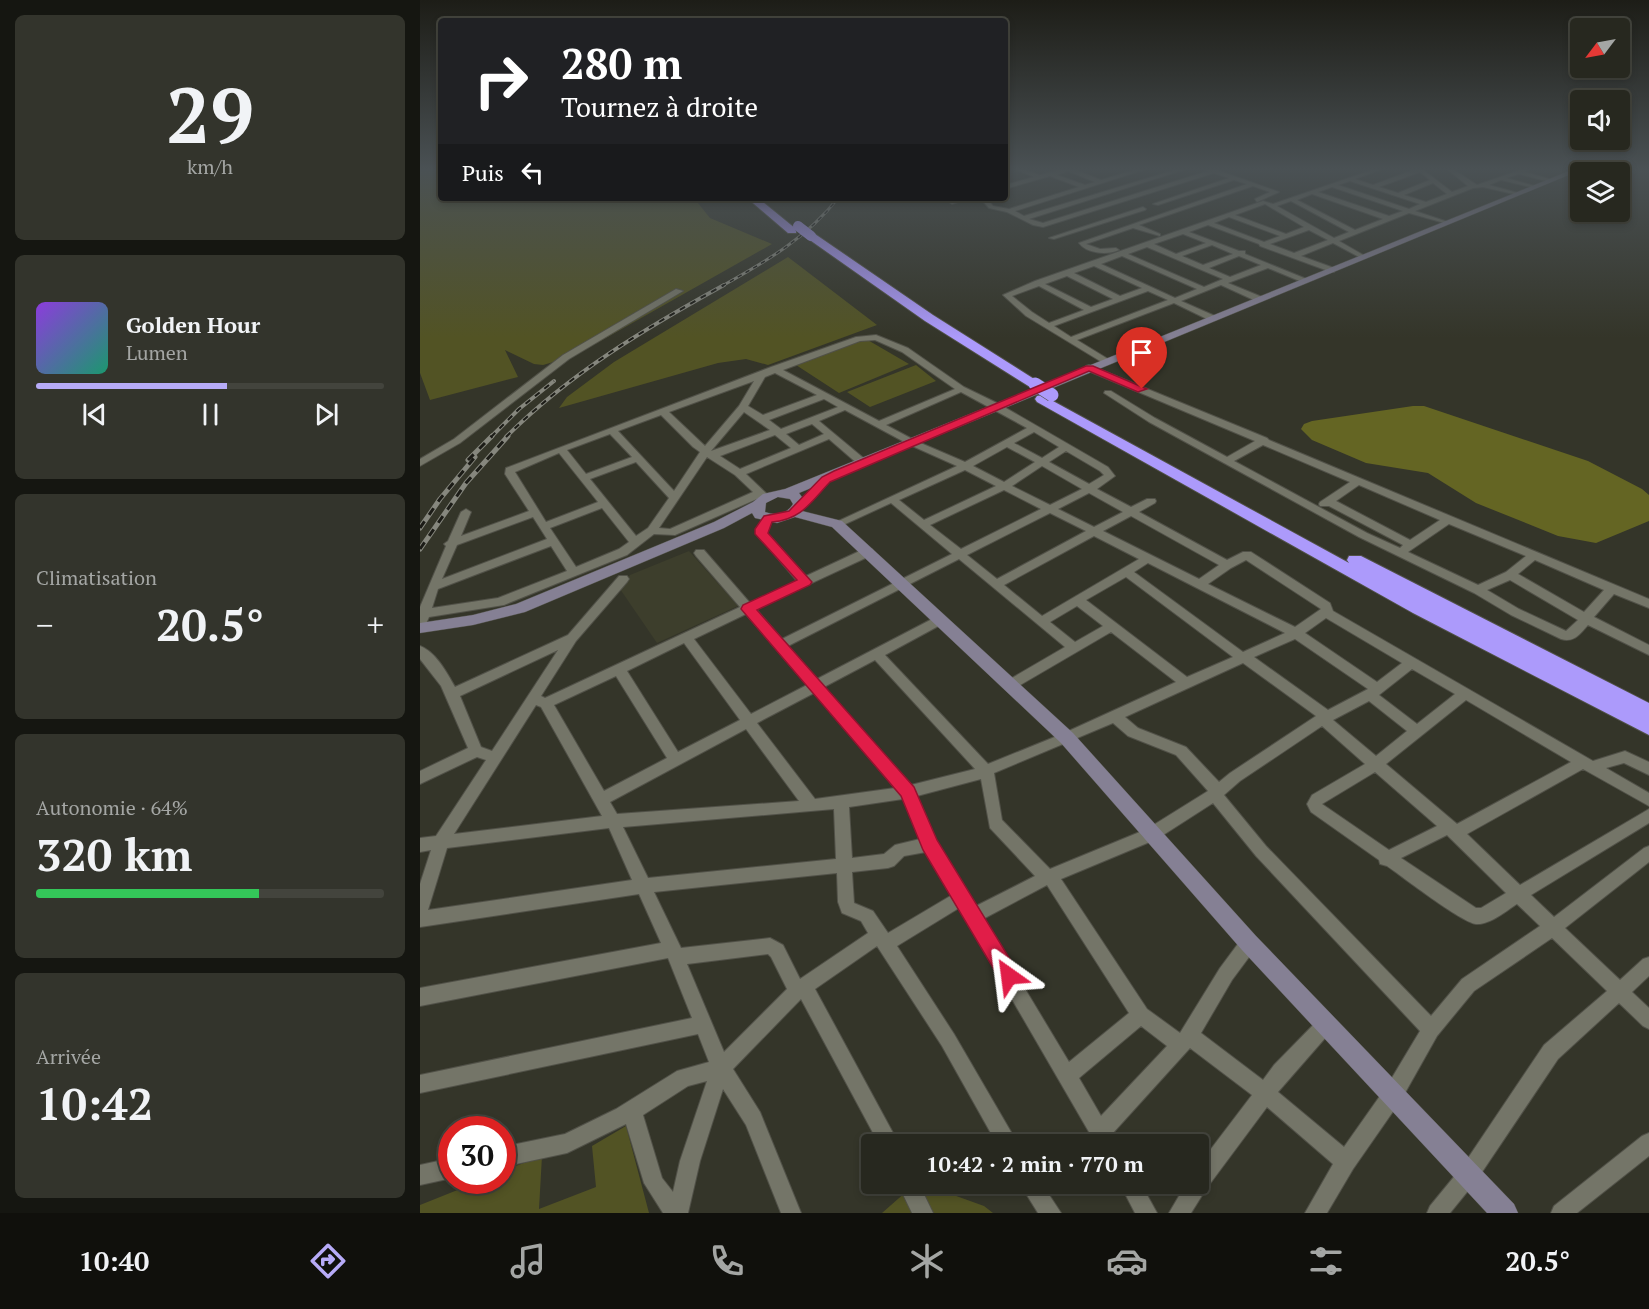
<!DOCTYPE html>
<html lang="fr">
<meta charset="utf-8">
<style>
body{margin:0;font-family:"PT Serif",serif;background:#33342c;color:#f1f3f6;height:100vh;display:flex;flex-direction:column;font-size:22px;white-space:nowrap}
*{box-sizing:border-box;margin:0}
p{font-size:20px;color:#a4a6a4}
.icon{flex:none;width:33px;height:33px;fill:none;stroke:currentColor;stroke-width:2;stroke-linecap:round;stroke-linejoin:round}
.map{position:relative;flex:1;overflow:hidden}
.drawer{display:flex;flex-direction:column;gap:15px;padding:15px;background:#151611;width:420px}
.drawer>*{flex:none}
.banner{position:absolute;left:18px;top:18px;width:570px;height:183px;border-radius:6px;box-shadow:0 3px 9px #0003,0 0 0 2px #43443d;background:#202124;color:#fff;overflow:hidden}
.needle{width:39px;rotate:238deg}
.buttons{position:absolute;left:1150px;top:18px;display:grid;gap:12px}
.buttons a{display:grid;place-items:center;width:60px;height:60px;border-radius:6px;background:#27281f;box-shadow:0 3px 9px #0003,0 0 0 2px #43443d;font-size:30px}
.speed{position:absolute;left:18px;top:1116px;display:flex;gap:12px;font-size:30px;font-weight:700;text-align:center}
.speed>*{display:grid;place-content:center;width:78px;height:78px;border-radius:50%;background:#27281f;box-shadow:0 3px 9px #0003,0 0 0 2px #43443d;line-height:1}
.speed .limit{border:9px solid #d22;background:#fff;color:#111}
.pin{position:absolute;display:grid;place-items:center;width:51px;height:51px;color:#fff;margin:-62px -26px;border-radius:50% 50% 50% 0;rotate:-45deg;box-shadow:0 0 6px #0007}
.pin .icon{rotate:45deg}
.me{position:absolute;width:66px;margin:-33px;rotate:329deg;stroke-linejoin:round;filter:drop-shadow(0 0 4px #0008)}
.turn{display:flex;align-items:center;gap:21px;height:126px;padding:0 24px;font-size:27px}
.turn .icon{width:78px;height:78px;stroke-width:2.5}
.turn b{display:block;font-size:42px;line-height:51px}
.then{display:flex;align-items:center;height:57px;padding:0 24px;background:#0003;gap:12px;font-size:22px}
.big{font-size:45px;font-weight:800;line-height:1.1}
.drawer .card{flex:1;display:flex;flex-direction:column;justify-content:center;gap:9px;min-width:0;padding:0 21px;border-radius:9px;background:#33342c}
.drawer .dial{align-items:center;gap:0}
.dial b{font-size:78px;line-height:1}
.song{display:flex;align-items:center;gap:18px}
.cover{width:72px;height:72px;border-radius:9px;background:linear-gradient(135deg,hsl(270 70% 55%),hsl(160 70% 35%))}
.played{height:6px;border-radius:3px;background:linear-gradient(90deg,#b7abf8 55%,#43443d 55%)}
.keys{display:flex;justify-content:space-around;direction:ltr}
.heat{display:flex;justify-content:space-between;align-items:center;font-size:33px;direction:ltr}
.charge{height:9px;border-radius:4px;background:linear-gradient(90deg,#34c759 64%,#43443d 0)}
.trip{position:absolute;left:441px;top:1134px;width:348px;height:60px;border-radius:6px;background:#27281f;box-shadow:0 3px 9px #0003,0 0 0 2px #43443d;font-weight:800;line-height:60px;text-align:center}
.tabs{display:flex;height:96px;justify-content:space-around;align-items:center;background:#10100c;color:#a4a6a4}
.tabs .icon{width:42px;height:42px}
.tabs .current{color:#b7abf8}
.tabs b{font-size:27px;color:#f1f3f6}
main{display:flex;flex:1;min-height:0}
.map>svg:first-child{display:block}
.built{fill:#3d3e2c}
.green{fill:#525324}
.water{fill:#646523}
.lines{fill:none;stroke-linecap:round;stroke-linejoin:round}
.street-casing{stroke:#515148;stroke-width:2}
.secondary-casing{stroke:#515148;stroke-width:1}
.highway-casing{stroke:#515148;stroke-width:2}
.street{fill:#747568;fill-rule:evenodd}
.secondary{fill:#858094;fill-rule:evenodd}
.highway{fill:#ac9afb;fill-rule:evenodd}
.rail-far2-casing{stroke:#86877e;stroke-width:3}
.rail-far1-casing{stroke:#86877e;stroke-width:4}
.rail-casing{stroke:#86877e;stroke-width:5}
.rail-far2{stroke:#1c1c17;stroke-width:1.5;stroke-dasharray:4.5;stroke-linecap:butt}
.rail-far1{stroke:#1c1c17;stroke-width:2;stroke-dasharray:6;stroke-linecap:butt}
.rail{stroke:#1c1c17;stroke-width:3;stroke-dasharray:8;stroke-linecap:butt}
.highway-bridge-far1-casing{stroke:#515148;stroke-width:10;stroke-linecap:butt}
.highway-bridge-casing{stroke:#515148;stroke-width:14;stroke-linecap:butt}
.highway-bridge-far1{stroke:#ac9afb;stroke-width:10}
.highway-bridge{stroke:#ac9afb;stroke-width:13}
.route{fill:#e11d48;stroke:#92132f;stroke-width:1.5}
</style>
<main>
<section class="drawer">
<div class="card dial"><b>29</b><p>km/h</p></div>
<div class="card">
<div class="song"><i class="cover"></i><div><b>Golden Hour</b><p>Lumen</p></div></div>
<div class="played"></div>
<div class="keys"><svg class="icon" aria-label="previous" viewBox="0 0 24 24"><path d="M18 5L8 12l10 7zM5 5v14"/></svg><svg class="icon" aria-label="pause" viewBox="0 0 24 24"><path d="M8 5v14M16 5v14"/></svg><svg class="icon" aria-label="next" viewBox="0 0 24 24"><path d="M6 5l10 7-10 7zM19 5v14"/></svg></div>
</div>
<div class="card"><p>Climatisation</p>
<div class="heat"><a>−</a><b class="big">20.5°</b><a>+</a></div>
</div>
<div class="card"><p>Autonomie · 64%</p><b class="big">320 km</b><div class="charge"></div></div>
<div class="card"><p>Arrivée</p><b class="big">10:42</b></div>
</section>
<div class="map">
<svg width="1229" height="1213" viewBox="0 0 1229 1213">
<rect width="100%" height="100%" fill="#343529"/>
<path class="built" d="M269,551L318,606L237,643L200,589L210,575Z"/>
<path class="green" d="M0,169H21V198H274L290,218L352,244L154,356L123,365L114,364L85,350L98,377L10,400L0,373Z
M368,257L457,325L348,365L326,359L298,363L139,408L147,397L194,362Z
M446,339L489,364L419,393L376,365Z
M496,365L516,381L450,407L427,392Z
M206,1126L229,1213H0V1205L60,1181L82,1180L83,1171L122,1156L119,1209L176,1187L172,1146Z
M495,1184H503L564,1206L573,1213H462Z"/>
<path class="water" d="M993,406H1004L1168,461L1222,489L1229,495V521L1176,543L1138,536L1056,503L1008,473L946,463L892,440L881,429L884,424L892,421Z"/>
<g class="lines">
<defs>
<path id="street" d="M595,169H602L620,175L644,169H653L681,180L718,169H726L595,211L604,216L758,169H766L609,219L623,223L788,171L784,169L797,170L859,192L837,202L835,199L850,192L833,186L719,225L740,234V236L713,228L666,244L680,249L696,248L699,250C688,255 667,254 659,243L827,184L814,180L738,205L733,204L809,178L794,173L623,227L613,225L587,212L569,208L560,198H566L573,206L589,209L659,187L630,176L585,189V185L614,177ZM648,171L675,182L665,185L637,175Z
M955,169H962L935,179L953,185L996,169H1002L1032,192L1048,186L1027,169H1033L1057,185L1103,169H1110L1105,172L1133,180L1130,182L1099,174L1086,178L1115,186V188L1081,180L1069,185L1098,193V195L1063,187L1053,188L995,211L1028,222V224L989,213L919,241L945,256V258H941L913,243L881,256L914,268V272H911L840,246L839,244L788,225L769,232L819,251H825V254L889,280L882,282L848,268L808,283L842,297V301H836L801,285L761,301L795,316V320H789L754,303L657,340L688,359L689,361L685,364L606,316L583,295L615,281L843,201L853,204ZM1000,172L1010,180L978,193L959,187ZM930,181L1000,204L989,209L918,185ZM1013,183L1027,194L1006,202L984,195ZM912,187L983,211L969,216L898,192ZM892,194L963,219L935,230L877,200ZM871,201L929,232L914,238L857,206ZM845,204L850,207L884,227L866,234L815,215ZM809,217L860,236L844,242L794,223ZM889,230L908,240L874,253L850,244ZM763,234L786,243L756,254L734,244ZM792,245L813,254L783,265L762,256ZM727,247L803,279L784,287L708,254ZM702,256L777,289L755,298L681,264ZM819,256L841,265L810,277L789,268ZM674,266L722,288L700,296L654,273ZM647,276L693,299L671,307L625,284ZM619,286L664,310L629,323L612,312L592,296ZM728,291L748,300L651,337L634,326Z
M540,198H550L532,204L529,202Z
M723,207L726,209L725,210L634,239L629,238Z
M256,289L263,291L149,359L40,443L0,466V459L34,439L143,355Z
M456,335L488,348L544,387L579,404L688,467L695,476L677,489L711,507L727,499H735L736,501L735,503L719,512L807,560L823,552H831L910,603L913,611L1173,761L1205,751L1229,762V775L1204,763L1186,768L1229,793V806L1163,769L1047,834L1100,885L1229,809V823L1111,895L1134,917L1224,848L1229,846V862L1145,928L1200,980L1223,959L1229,957V976L1212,992L1229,1008V1029L1223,1026L1199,1003L1138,1059L1056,1181L1030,1213H1007L1010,1206L1042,1167L1124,1045L1187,991L1132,938L1054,991L1017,1036L981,1100L933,1169L907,1213H885L913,1164L847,1107L786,1189L771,1213H749L766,1184H778V1166L832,1095L770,1048L692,1134L697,1144H676L539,908L477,946L534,1034L598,1144H577L522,1046L457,946L395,989L479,1144H459L381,999L313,1069L340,1112L381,1213H361L326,1125L303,1089L280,1161L268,1213H243L224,1183L206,1124L147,1153L82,1167V1147L145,1134L196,1109L257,1071L289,1062L278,1034L0,1093V1075L272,1018L248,958L0,1006V988L241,943L219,894L0,927V884L11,850L0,852V838L16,836L66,760L57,757L0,784V771L48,748L21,686L0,659V646C16,652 27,673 35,687L148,635L199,576H207L209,579L207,582L156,641L121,696L125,698L320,607L276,556L274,553L276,550H284L330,603L377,581L337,534V529L344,516L348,515L353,518L347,529V533L386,576L444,549H452L454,552L452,555L336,609L362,639L532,554L471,503L421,526L417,527L412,524L537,466L490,445L425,410L399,421L447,461V465H439L409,439L326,474L349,496L350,498L349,500H341L339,498L255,535L234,534L207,555L84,605L9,617L4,628L0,629V607L26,546L24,544L28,541L41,512L46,509L51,512L41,536L109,511L85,474L86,468L351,367L436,337ZM455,340L482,352L535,389L459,421L363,370L440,341ZM355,373L397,395L343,415L328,406L345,377ZM334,381L319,406L285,446L249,412ZM541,392L607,428L545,462L496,441L466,425ZM404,399L418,407L361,429L349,420ZM324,412L350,430L291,451ZM241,415L273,447L280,452L254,491L198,431ZM392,424L404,434L379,445L366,434ZM614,432L639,447L622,458L594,443ZM190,434L212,457L166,474L147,450ZM355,435L371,448L320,469L300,456ZM587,447L615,462L584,482L553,466ZM646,451L680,471L684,475L669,484L629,462ZM139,453L178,502L126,522L95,472ZM287,457L315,475L333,492L250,529L239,528ZM216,462L249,498L228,528L216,536L170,479ZM622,466L662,489L630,505L592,486ZM545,470L576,486L504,520L479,500ZM584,490L621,509L541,549L510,525ZM669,493L703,512L674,527L638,509ZM182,508L209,542L199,549L156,567L130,528ZM630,513L666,531L577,579L547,555ZM711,516L799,565L779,579L683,531ZM113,517L127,539L22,579L37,545ZM674,536L719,559L622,616L584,585ZM131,546L147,571L78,598L12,608L18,589ZM539,559L645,647L585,682L583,685L585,688H595L691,632L756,682L642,734L568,764L465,655L524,623L526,620L524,617H516L397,679L368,646ZM826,560L901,609L875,627L788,584L811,568ZM728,563L865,633L823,652L714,572ZM706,577L813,657L767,677L666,600ZM657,606L683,626L655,642L630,622ZM326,614L387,685L331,714L274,639ZM906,618L982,663L957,682L885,633ZM875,639L948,689L908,710L834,657ZM264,643L320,720L258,752L207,671ZM138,650L72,751L61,747L40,696ZM455,660L555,769L491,785L404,687ZM823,663L896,716L810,773L799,782L766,747L718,728L705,717ZM992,669L1035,694L997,724L959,695ZM196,676L247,758L184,791L134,705ZM394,693L475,788L395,799L337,723ZM1046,700L1151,762L1037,824L966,764ZM949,701L987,731L956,756L913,720ZM116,705L121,707L182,816L34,834ZM693,723L708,736L756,755L788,791L727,829L630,869L582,820L574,773ZM902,726L945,764L892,795L887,804L891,812L959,860L960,864L967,866C983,877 1041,922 1056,924C1070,925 1086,911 1097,904L1120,926L1042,979L1011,1016L846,846L804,795L820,781ZM326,729L379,801L197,814L190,802ZM955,772L1017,826L969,850L902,804ZM561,779L570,828L615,876L556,906L516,840L497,796ZM483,799L500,839L475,845L464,854L432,858L429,807ZM793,803L836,856L1000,1031L967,1086L924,1147L858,1092L913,1029L916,1023L913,1017L907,1014L901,1017L854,1065L843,1080L781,1033L812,980L835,949L837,943L835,937L829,935L823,937L800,968L760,1033L727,1009L641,879L737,839ZM414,809L416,859L228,878L203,827ZM189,828L212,880L8,910L27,848ZM1027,835L1030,838L1086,893L1061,908H1056L981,858ZM506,852L532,895L468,933L453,911L434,903L432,872L468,868L474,866L484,856ZM417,873L418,902L422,913L441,921L448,933L380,979L363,945L350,938L261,948L234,892ZM627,885L709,1013L649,1062L563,919ZM348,954L351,957L367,989L304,1052L267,964ZM721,1026L747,1046L681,1116L659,1078ZM287,1081L260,1161L253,1192L242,1178L223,1115L268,1086Z
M669,365L847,438L849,440L1229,599V608L1194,594L1174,617L1229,645V655L1168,625C1160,634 1154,643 1141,639L1091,615L1054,593L939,537L729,422L684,393L685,391H691L735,418L807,457L835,441L666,370V366ZM843,445L930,482L900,502L899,504L900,506H909L983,545L980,548L947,533L814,461ZM939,485L1020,520L990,540L916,501ZM1029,524L1106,556L1086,572L1058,585L988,552ZM1115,560L1184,590L1164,612L1098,574ZM1090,580L1158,620L1146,631L1099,609L1067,590Z
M1229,1133V1156L1157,1213H1131L1134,1206L1222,1136Z
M32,1158V1178L0,1185V1165Z
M478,1184H499L513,1213H492Z
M600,1184H622L641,1213H618Z
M700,1184H721L737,1213H715Z"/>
<path id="secondary" d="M1154,169H1163L379,493L387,504L382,511L422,521L653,733L836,936L1094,1204L1098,1213H1067L822,950L641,743L412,527L375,517L357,523L335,518L332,513L304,528L105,612L53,625L0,633V623L53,615L96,604L294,522L333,502L343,494L365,489ZM358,497L370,499L373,504C367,514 356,516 345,512L346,503Z"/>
<path id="highway" d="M327,198H338L376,229V233H368Z
M387,234H395L513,315L622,384L615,388L610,387L505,321L387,238Z
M622,395L929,563L927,560L929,556H941L1229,703V735L993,613L617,402L615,399L617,396Z"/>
</defs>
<use href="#street" class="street-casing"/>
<use href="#secondary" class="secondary-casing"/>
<use href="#highway" class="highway-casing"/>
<use href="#street" class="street"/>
<use href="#secondary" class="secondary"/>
<use href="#highway" class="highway"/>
<defs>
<path id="rail-far2" d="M302,286C345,262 387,238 418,198"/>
<path id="rail-far1" d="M71,437L99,409L134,381
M86,437C150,373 226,328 304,285"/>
<path id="rail" d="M48,460L72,436
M0,528L20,499L55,457
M0,549L46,483L88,436"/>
</defs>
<use href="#rail-far2" class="rail-far2-casing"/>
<use href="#rail-far1" class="rail-far1-casing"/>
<use href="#rail" class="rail-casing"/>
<use href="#rail-far2" class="rail-far2"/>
<use href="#rail-far1" class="rail-far1"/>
<use href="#rail" class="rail"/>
<defs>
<path id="highway-bridge-far1" d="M378,226L391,236"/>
<path id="highway-bridge" d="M615,384L632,395"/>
</defs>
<use href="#highway-bridge-far1" class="highway-bridge-far1-casing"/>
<use href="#highway-bridge" class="highway-bridge-casing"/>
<use href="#highway-bridge-far1" class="highway-bridge-far1"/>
<use href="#highway-bridge" class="highway-bridge"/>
</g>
<linearGradient id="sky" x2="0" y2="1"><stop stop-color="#1d1d17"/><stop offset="0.5" stop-color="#4a5154"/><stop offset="1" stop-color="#4a5154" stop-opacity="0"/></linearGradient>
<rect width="1229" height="338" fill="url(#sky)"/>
<path class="route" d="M666,366H673L727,389L718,392L669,371L410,482C391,502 381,520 352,522L348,533L392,582L390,585L337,610L494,787L517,840L596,969L598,976L596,983L589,986L582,983L503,850L481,796L321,609L323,605L377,580L335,534V529L344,516L369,511L402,477L414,471Z"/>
</svg>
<div class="buttons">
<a><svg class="needle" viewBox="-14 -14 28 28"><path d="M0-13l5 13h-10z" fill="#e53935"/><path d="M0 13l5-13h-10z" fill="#a4a6a4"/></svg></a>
<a><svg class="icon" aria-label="sound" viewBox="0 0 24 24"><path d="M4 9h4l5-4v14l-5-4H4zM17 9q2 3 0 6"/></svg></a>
<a><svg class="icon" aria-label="layers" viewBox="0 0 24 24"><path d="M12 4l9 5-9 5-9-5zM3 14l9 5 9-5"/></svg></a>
</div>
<div class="speed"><div class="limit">30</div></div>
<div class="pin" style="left:722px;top:389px;background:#d93025"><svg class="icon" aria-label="arrive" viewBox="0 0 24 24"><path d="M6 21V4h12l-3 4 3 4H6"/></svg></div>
<svg class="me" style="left:589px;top:976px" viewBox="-20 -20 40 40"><path d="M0-17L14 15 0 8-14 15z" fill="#e11d48" stroke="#fff" stroke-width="4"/></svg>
<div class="trip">10:42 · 2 min · 770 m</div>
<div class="banner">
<div class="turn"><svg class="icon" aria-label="right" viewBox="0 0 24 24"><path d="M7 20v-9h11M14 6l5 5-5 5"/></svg><div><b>280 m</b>Tournez à droite</div></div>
<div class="then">Puis<svg class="icon" aria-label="left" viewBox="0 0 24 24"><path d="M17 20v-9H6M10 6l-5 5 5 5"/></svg></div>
</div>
</div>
</main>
<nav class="tabs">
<b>10:40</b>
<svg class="icon current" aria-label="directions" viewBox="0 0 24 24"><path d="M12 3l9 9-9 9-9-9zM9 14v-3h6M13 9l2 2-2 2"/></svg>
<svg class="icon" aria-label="music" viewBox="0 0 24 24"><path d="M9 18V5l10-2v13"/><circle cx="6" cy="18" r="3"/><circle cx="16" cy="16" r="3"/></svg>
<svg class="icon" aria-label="phone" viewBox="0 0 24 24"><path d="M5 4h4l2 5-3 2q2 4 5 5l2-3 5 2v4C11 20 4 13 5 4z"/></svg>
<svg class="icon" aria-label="climate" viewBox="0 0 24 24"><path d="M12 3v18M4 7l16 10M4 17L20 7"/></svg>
<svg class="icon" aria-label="car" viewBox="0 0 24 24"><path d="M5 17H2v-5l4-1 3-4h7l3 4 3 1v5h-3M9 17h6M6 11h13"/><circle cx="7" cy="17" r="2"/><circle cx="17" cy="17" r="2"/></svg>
<svg class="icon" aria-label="filters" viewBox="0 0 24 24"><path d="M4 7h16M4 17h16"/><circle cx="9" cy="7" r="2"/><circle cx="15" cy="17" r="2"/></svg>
<b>20.5°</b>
</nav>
